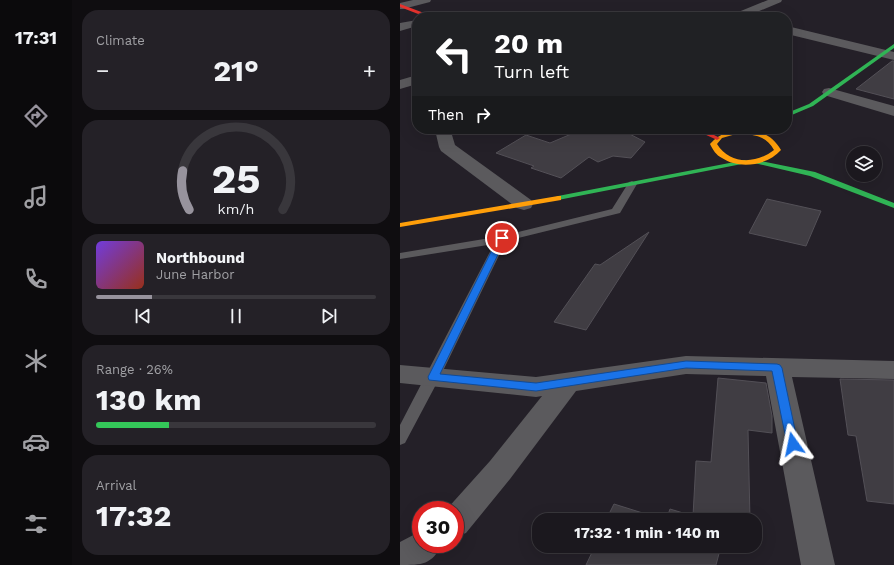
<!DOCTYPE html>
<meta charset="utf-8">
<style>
body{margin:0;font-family:"Work Sans",sans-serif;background:#242127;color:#f1f3f6;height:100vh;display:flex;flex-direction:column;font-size:15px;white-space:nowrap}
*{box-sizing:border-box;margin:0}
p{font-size:13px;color:#a0a0a4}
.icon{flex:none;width:22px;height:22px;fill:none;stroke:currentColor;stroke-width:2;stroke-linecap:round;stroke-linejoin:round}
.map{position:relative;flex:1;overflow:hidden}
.details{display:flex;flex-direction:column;gap:10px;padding:10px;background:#0f0d10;width:328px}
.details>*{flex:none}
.guide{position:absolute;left:12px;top:12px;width:380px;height:122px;border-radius:16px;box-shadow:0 4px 16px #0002,0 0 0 1px #39373c;background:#202124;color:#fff;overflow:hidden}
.controls{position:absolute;left:446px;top:146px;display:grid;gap:8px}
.controls a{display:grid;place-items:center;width:36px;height:36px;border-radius:50%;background:#1b181e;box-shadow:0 4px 16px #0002,0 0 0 1px #39373c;font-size:20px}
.speed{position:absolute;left:12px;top:501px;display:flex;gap:8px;font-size:20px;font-weight:700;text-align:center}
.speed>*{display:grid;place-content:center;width:52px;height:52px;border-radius:50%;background:#1b181e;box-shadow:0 4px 16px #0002,0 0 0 1px #39373c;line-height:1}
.speed .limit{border:6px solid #d22;background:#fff;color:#111}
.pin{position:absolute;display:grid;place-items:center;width:34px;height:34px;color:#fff;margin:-17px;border:2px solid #fff;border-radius:50%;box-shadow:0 1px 4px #0007}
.me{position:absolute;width:44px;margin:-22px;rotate:348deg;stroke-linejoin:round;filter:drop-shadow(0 0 3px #0008)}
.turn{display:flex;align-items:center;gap:14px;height:84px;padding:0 16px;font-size:18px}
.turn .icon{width:52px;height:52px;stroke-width:2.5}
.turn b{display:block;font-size:28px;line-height:34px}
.then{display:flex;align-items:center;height:38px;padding:0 16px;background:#0003;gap:8px;font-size:15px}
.big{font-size:30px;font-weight:700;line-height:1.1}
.details .card{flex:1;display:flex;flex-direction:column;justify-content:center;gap:6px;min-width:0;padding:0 14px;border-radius:16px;background:#242127}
.details .dial{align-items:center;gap:0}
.dial svg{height:104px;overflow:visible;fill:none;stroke:#39373c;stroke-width:7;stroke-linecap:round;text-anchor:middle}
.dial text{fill:#f1f3f6;stroke:none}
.song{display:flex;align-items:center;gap:12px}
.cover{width:48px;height:48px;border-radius:6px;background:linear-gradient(135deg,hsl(260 70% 55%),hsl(10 70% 35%))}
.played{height:4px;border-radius:2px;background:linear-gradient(90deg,#97939d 20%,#39373c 20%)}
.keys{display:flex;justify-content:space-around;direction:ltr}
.heat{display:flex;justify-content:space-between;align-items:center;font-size:22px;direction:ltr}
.charge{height:6px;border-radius:3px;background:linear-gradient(90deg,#34c759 26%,#39373c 0)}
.trip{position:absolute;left:132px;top:513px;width:230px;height:40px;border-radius:16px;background:#1b181e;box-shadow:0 4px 16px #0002,0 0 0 1px #39373c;font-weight:700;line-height:40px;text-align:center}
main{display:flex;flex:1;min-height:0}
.tab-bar{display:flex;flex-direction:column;width:72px;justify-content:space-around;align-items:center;background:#0b0a0c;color:#a0a0a4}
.tab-bar .icon{width:28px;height:28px}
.tab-bar .current{color:#97939d}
.tab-bar b{font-size:18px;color:#f1f3f6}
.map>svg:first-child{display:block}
.building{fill:#403d43;stroke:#535057}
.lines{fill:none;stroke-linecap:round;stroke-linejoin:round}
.lane{fill:#5b5a5d;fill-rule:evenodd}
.street{fill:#5b5a5d;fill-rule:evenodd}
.fast{fill:#30b455;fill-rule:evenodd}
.slow{fill:#ff9f0a;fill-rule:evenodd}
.jam{fill:#e5322d;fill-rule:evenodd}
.route{fill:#1a73e8;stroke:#114b97}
</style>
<main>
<nav class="tab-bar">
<b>17:31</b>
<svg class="icon current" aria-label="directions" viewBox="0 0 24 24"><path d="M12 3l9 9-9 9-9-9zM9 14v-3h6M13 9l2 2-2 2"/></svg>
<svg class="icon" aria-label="music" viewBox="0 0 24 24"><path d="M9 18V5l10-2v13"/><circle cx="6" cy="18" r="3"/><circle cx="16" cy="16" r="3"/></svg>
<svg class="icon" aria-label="phone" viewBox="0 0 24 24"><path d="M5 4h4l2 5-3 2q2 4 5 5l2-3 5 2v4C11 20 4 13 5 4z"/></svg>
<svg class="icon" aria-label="climate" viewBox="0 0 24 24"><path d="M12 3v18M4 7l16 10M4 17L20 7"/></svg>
<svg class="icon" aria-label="car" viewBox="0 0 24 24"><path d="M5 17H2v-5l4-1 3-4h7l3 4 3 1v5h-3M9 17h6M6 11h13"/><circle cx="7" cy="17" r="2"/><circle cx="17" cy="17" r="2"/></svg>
<svg class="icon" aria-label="filters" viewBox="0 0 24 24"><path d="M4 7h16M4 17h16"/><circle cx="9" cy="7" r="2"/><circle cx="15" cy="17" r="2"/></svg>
</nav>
<section class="details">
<div class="card"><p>Climate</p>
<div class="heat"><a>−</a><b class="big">21°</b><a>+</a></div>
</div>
<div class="card dial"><svg viewBox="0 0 100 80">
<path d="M14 69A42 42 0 1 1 86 69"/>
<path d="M14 69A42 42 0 0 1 9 39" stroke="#97939d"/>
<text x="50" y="56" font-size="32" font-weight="700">25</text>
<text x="50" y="72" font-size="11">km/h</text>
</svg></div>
<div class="card">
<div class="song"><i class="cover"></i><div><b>Northbound</b><p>June Harbor</p></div></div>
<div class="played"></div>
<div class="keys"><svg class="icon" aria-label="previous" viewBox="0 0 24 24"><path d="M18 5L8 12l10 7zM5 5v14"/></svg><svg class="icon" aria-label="pause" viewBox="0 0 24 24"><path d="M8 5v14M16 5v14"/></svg><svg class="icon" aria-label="next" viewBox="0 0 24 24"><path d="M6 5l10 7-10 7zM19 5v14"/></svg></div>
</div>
<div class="card"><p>Range · 26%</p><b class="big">130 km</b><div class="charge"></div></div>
<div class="card"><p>Arrival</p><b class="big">17:32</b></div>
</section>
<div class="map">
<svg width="494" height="565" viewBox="0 0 494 565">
<rect width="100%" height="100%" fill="#242028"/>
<path class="building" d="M492,61H494V99L456,89Z
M183,129H220L245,142L231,158L213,156L198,162L189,157L161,178L131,168L134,166L96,153L126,135L150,143Z
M367,199L421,211L406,246L349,233Z
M249,232L186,330L154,322L195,264L200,265Z
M318,378L366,383L372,416V433L348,430L350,520H266L270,509L293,516L296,461L311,462Z
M440,379L494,380V504L467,501L456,436L448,435Z
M214,504L265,520H206Z
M195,546H321L316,565H186Z"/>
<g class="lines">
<path class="lane" d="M232,181L237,184L220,213L106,241L40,377L5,443L0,445V425L94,244L0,259V253L102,236L212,209L229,182Z"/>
<path class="street" d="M13,0H31L30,2L3,9H0V3Z
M368,0H382L381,2L345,17H329L331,15Z
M17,20V26L0,31V23Z
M387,26L494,52V60L387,34Z
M17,75V84L0,89V80Z
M429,88L494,106V116L424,95L422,92L424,89Z
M40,129H58L52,135L55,145L131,200L133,204L131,208L124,210L117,208L41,151L39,147L36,134Z
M286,356L494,361V379L392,377L435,565H401L366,376L286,374L176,391L110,479L66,533L55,537V510H46L90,461L142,396L136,397L0,383V365L136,377Z
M21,531V544H42C32,565 22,565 0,565V542Z"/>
<path class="fast" d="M494,44V48L413,106L387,117V113L409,104Z
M345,160L347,161V163L158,200L154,198L158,196Z
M356,160L415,172L494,203V208L410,176L354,163V161Z"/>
<path class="slow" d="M349,130C364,132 373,137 381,150C368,165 340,170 322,158C316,155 313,150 310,144C320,132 334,130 349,130ZM336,134C352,134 366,135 374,150C356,164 330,165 317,144L322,138Z
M158,196H161V200L0,227V223Z"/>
<path class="jam" d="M0,4L32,16V17H26L0,7Z
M293,129H302L320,138L317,140L315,139Z"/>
</g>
<path class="route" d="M102,236L106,238L40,374L136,383L286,361L377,364L380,365L382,368L398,444L397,447L393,448L388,447L387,444L372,371L286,368L136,391L29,380L28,377L98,238Z"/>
</svg>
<div class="controls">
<a><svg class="icon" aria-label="layers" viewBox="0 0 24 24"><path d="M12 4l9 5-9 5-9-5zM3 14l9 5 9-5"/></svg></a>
</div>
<div class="speed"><div class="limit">30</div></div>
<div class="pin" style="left:102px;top:238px;background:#d93025"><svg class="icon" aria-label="arrive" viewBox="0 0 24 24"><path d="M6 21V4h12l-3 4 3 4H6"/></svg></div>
<svg class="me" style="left:393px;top:444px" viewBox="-20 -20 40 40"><path d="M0-17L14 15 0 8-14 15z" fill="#1a73e8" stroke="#fff" stroke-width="4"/></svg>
<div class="trip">17:32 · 1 min · 140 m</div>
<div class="guide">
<div class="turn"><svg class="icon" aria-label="left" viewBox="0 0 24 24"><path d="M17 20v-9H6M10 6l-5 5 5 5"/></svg><div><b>20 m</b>Turn left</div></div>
<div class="then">Then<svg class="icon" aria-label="right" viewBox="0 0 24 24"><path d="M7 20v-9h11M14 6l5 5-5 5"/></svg></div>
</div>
</div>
</main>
